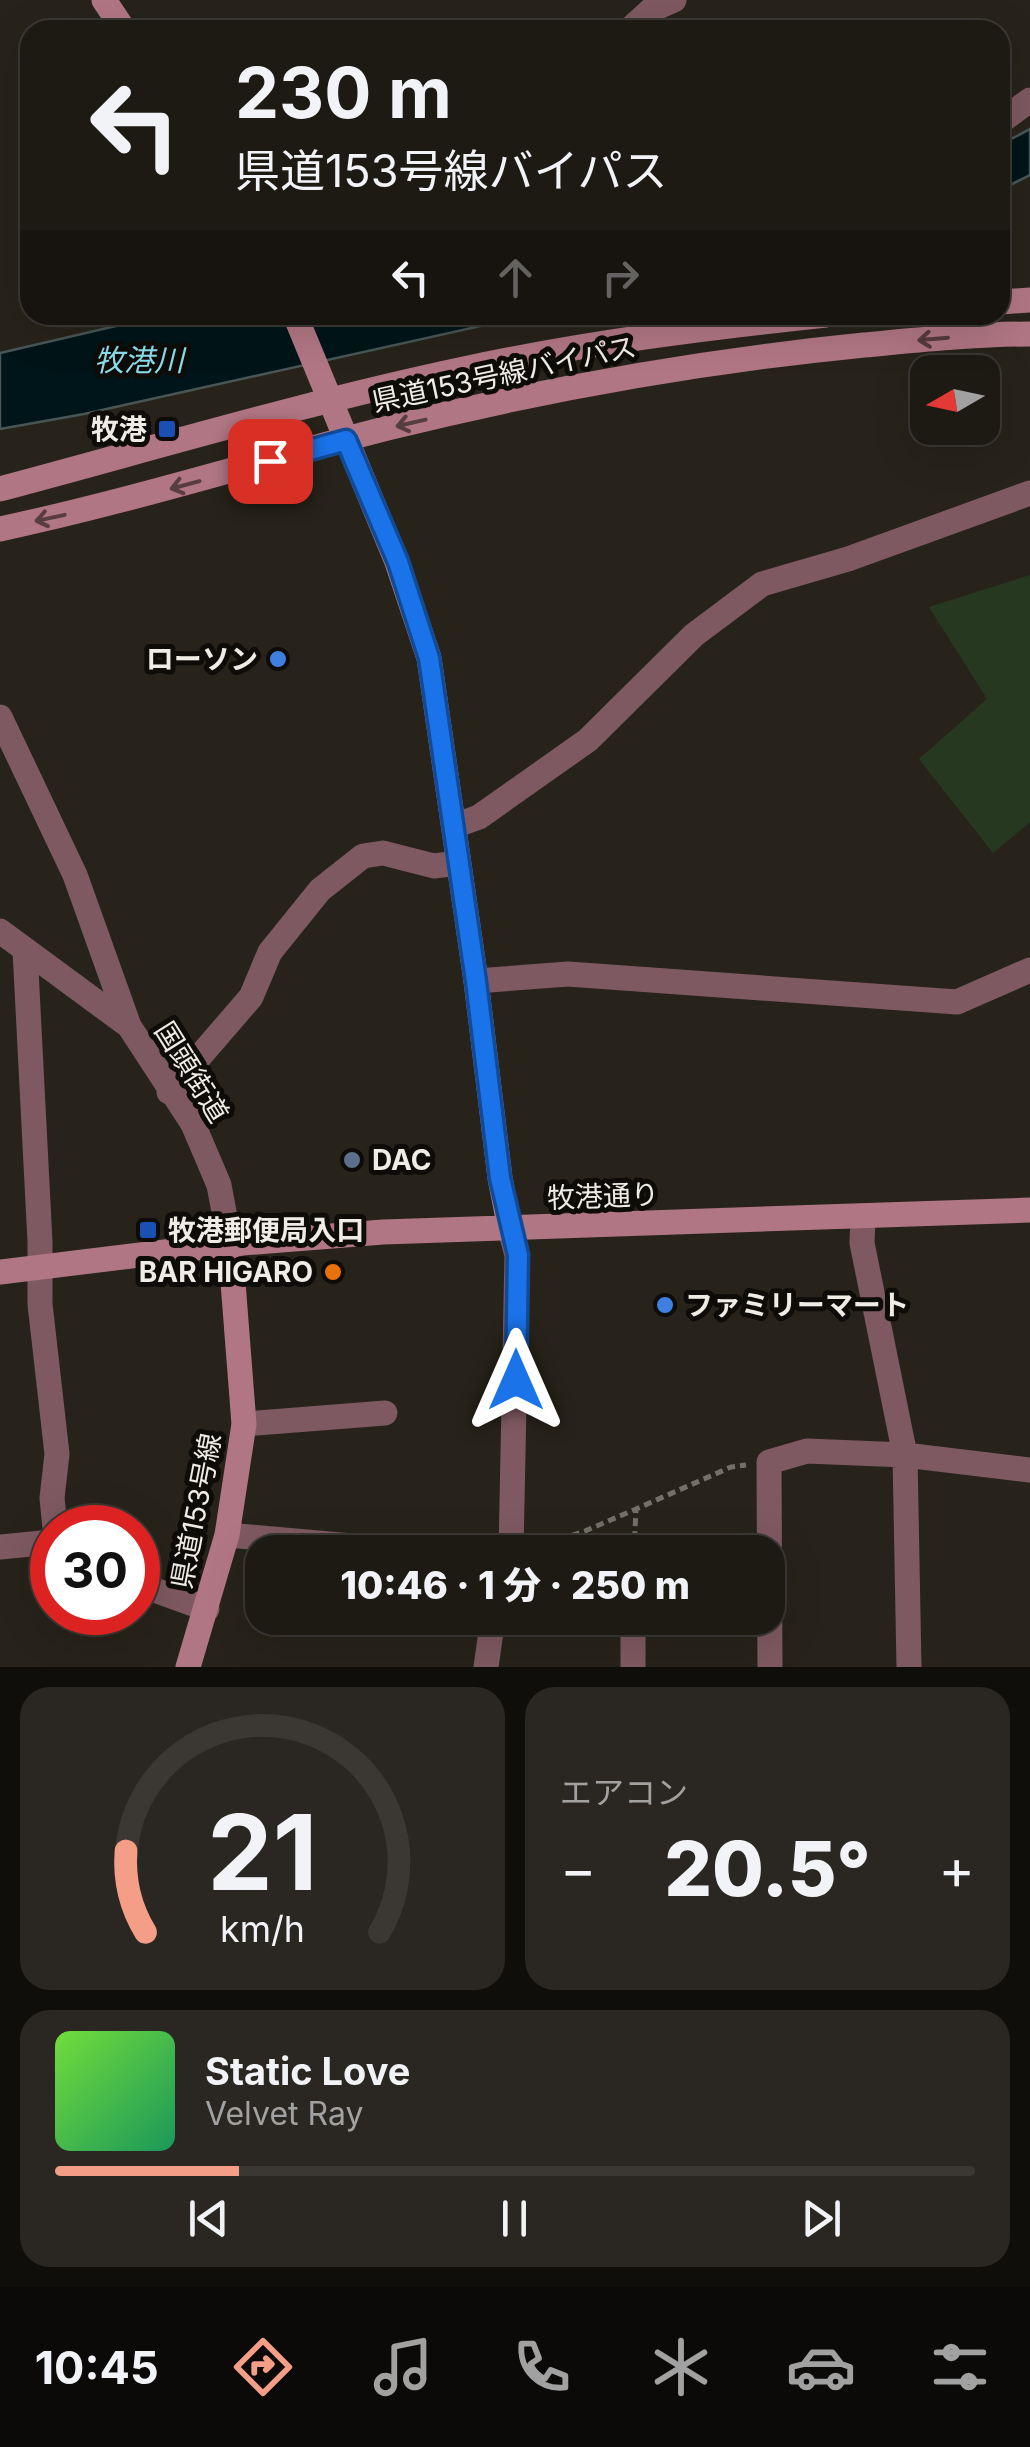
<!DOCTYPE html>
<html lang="ja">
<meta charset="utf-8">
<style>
body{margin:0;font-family:Inter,"Noto Sans JP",sans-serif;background:#2a2722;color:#f1f3f6;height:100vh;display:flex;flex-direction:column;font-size:38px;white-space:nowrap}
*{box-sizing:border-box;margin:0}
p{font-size:32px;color:#a0a1a0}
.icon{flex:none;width:55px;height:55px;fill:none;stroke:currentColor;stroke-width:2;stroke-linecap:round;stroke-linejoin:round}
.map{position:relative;height:1667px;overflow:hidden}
.sheet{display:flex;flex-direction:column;gap:20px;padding:20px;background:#100e0b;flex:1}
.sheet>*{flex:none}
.banner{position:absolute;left:20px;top:20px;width:990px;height:305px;border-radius:30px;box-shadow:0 10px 40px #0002,0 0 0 2px #3b3834;background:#1d1a14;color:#f1f3f6;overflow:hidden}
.needle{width:65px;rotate:261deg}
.fabs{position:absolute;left:910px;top:355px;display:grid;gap:20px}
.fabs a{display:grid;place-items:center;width:90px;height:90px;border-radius:20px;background:#1d1a14;box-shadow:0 10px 40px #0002,0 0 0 2px #3b3834;font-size:50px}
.speed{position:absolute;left:30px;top:1505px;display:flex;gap:20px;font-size:50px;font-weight:700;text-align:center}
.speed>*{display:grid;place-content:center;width:130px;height:130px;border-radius:50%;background:#1d1a14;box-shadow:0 10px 40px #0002,0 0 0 2px #3b3834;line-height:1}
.speed .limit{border:15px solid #d22;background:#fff;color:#111}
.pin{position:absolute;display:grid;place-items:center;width:85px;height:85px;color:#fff;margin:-42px;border-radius:20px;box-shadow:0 5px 15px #0006}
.me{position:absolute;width:110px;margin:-55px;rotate:0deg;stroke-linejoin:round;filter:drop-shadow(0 0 8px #0008)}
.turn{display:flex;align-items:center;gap:35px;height:210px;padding:0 50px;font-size:45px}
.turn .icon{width:130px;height:130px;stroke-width:2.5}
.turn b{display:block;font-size:70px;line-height:85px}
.lanes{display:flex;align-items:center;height:95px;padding:0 50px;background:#0003;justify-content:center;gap:50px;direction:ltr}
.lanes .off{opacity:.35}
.big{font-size:75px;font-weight:800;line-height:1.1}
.sheet .widget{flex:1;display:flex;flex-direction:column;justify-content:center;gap:15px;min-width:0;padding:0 35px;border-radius:30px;background:#2a2722}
.sheet .dial{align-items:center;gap:0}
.dial svg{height:260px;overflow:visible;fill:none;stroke:#3b3834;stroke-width:7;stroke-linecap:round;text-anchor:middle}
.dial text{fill:#f1f3f6;stroke:none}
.song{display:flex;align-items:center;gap:30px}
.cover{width:120px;height:120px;border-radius:15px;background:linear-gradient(135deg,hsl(100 70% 55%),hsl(150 70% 35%))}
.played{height:10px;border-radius:5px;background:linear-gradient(90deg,#f49e87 20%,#3b3834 20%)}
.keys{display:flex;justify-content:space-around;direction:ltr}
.heat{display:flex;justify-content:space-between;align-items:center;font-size:55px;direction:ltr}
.sheet .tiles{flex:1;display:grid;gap:20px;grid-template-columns:1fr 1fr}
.widget:last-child{grid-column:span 2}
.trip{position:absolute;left:245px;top:1535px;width:540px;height:100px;border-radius:30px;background:#1d1a14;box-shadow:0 10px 40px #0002,0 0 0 2px #3b3834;font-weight:800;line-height:100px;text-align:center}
.tab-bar{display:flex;height:160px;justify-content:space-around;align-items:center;background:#0c0a08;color:#a0a1a0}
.tab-bar .icon{width:70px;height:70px}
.tab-bar .current{color:#f49e87}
.tab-bar b{font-size:45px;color:#f1f3f6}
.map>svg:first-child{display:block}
.green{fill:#273820}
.water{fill:#001519;stroke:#485656;stroke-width:2.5}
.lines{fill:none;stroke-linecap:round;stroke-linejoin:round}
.path{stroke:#737068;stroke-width:5;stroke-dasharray:8 5;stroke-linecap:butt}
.street{stroke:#7e5961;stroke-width:25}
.secondary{stroke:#b17684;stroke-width:25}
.oneway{stroke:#573c40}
.route-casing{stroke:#114b97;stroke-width:25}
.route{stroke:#1a73e8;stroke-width:18}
.transit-dot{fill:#1a4fb4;stroke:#0e0c08;stroke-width:4}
.shop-dot{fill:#3f7fe0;stroke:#0e0c08;stroke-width:4}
.service-dot{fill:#5c6f8a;stroke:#0e0c08;stroke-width:4}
.food-dot{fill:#e8710a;stroke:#0e0c08;stroke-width:4}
.labels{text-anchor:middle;stroke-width:10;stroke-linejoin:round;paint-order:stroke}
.street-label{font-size:28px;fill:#efece6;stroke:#0e0c08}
.poi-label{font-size:28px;font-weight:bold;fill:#efece6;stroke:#0e0c08;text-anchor:end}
.water-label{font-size:30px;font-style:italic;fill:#8bddec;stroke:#0e0c08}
</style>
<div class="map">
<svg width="1030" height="1667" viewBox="0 0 1030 1667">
<rect width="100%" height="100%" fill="#27231a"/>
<path class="green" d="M1030,575V822L993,853L919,759L987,699L929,607Z"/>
<path class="water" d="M1030,129V175L1000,190V145Z
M163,315H530L84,414L0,429V353Z"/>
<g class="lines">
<path class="path" d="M535,1548L585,1531L636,1509
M634,1552L636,1509L731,1467L746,1465"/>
<path class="street" d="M629,30L651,10L674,0
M1000,122L1030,100
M0,717L75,875L129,1026
M454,826L479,817L588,740L694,635L762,584L848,559L1030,493
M0,931L129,1026L193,1124L219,1185L230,1244
M25,950L40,1242V1304L57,1454L52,1498L55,1528
M476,981L568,974L957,1002L1030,970
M169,1092L251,997L270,952L320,890L363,856L383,853L434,866L458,863
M863,1217L862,1243L905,1455L909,1667
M510,1229L517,1255L511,1552
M244,1424L385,1413
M227,1535L420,1552
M0,1547L52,1542
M138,1584L207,1609
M486,1667L493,1618
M633,1667V1618
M770,1667L769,1462L807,1451L905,1455L1030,1470"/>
<path class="secondary" d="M104,0L124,30
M1000,302L1030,300
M295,315L397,562L429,658L476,981L500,1178L510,1229
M0,489C154,448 308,402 464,369C584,343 704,328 826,315
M0,529C131,501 258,461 388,428C544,389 703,361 864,345C919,340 975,334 1030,334
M0,1272L230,1244L383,1232L1030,1210
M188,1667L227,1535L244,1424L230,1244"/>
</g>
<defs><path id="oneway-shaft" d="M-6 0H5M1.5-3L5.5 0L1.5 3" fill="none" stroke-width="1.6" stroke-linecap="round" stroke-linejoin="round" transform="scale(2.5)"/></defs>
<g class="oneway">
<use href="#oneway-shaft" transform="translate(933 339) rotate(175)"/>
<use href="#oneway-shaft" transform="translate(411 423) rotate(167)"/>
<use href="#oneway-shaft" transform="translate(185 485) rotate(165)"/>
<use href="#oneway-shaft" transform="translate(50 518) rotate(168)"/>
</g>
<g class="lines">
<defs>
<path id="route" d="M270,461L346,440L398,562L429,658L476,981L500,1178L518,1255L516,1380"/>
</defs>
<use href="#route" class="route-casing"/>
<use href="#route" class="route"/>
</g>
<g class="transit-dot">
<rect x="157" y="419" width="20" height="20" rx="5"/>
<rect x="138" y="1220" width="20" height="20" rx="5"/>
</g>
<g class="shop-dot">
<circle cx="278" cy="659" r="10"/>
<circle cx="665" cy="1305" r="10"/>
</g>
<circle class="service-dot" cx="352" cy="1160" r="10"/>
<circle class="food-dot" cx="333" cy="1272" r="10"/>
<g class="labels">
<g class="street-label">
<text transform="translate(504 374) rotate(-12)" y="10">県道153号線バイパス</text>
<text transform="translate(192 1072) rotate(58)" y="10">国頭街道</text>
<text transform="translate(603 1196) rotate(-2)" y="10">牧港通り</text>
<text transform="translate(196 1511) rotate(-79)" y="10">県道153号線</text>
</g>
<g class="poi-label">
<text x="147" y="439">牧港</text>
<text x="258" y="669">ローソン</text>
<text x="372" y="1170" text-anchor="start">DAC</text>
<text x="168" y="1240" text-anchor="start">牧港郵便局入口</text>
<text x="313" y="1282">BAR HIGARO</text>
<text x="685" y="1315" text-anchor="start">ファミリーマート</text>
</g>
<g class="water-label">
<text x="139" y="371">牧港川</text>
</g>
</g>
</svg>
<div class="fabs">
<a><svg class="needle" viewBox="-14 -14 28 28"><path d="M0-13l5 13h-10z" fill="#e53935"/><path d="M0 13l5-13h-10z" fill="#a0a1a0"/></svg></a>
</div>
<div class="speed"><div class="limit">30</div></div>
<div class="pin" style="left:270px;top:461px;background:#d93025"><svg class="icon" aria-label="arrive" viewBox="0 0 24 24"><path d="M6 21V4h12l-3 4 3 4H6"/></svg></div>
<svg class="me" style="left:516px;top:1380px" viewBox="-20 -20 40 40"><path d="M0-17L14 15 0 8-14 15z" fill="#1a73e8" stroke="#fff" stroke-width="4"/></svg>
<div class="trip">10:46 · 1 分 · 250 m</div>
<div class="banner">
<div class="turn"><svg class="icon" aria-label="left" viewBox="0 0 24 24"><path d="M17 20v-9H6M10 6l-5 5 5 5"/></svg><div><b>230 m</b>県道153号線バイパス</div></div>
<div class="lanes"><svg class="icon" aria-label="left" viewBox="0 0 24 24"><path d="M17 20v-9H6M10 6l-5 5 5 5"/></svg><svg class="icon off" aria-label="ahead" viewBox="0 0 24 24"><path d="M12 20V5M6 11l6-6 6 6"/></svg><svg class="icon off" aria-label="right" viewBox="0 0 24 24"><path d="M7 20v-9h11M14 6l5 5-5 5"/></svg></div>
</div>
</div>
<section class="sheet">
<div class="tiles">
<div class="widget dial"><svg viewBox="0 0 100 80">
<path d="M14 69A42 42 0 1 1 86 69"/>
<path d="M14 69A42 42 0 0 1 8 44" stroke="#f49e87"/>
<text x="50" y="56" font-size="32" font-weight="700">21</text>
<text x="50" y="72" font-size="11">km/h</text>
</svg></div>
<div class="widget"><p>エアコン</p>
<div class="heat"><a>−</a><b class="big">20.5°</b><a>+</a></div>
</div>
<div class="widget">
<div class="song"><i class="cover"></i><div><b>Static Love</b><p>Velvet Ray</p></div></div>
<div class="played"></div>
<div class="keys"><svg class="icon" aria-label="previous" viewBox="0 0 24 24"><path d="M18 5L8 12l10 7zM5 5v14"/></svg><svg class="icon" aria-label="pause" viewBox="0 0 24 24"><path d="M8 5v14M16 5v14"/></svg><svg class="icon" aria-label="next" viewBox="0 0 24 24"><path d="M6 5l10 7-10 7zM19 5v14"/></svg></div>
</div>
</div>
</section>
<nav class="tab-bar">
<b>10:45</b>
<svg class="icon current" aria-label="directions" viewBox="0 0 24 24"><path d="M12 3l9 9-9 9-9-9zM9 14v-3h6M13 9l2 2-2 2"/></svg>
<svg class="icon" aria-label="music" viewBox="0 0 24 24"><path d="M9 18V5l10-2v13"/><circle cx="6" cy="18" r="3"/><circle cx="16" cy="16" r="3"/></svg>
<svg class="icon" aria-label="phone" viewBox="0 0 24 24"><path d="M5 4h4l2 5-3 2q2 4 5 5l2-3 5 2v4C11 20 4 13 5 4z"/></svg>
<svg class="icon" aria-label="climate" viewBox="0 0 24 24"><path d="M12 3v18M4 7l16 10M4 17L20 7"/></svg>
<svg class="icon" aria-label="car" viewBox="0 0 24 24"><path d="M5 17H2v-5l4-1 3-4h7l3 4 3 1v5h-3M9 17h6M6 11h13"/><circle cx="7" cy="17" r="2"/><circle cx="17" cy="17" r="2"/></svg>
<svg class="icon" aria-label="filters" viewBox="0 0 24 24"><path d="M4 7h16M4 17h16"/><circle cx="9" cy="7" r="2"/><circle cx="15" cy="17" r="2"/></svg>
</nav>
